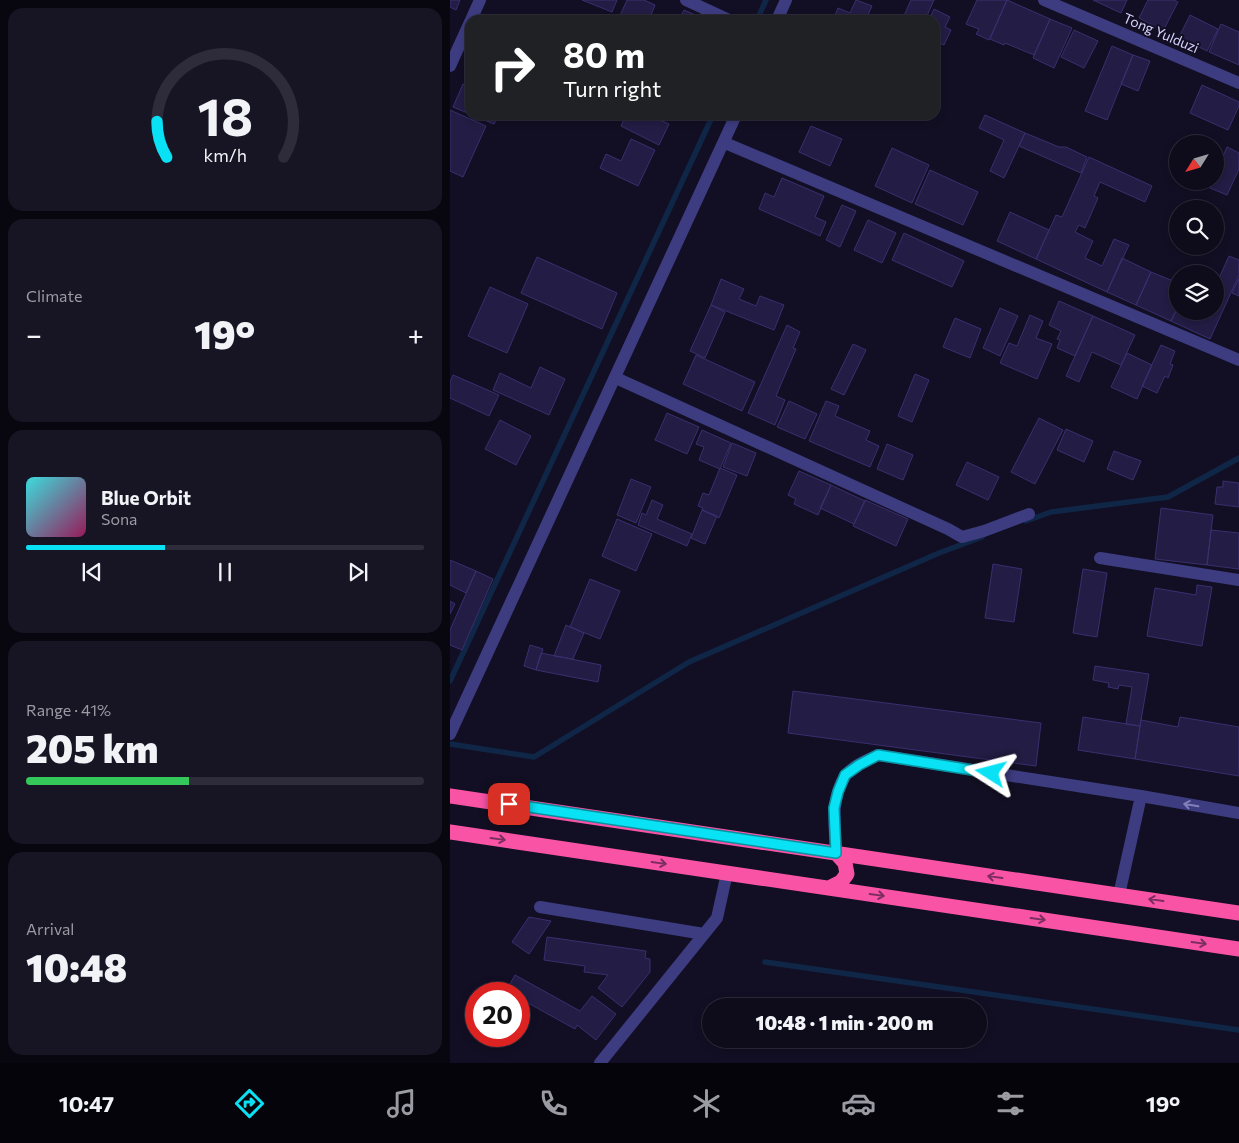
<!DOCTYPE html>
<meta charset="utf-8">
<style>
body{margin:0;font-family:Commissioner,sans-serif;background:#171424;color:#f1f3f6;height:100vh;display:flex;flex-direction:column;font-size:19px;white-space:nowrap}
*{box-sizing:border-box;margin:0}
p{font-size:16px;color:#9b9ba3}
.icon{flex:none;width:28px;height:28px;fill:none;stroke:currentColor;stroke-width:2;stroke-linecap:round;stroke-linejoin:round}
.map{position:relative;flex:1;overflow:hidden}
.drawer{display:flex;flex-direction:column;gap:8px;padding:8px;background:#08060f;width:450px}
.drawer>*{flex:none}
.hud{position:absolute;left:15px;top:15px;width:475px;height:105px;border-radius:15px;box-shadow:0 2px 8px #0003,0 0 0 1px #2e2b3a;background:#202124;color:#fff;overflow:hidden}
.needle{width:32px;rotate:233deg}
.fabs{position:absolute;left:719px;top:135px;display:grid;gap:10px}
.fabs a{display:grid;place-items:center;width:55px;height:55px;border-radius:50%;background:#0e0b1b;box-shadow:0 2px 8px #0003,0 0 0 1px #2e2b3a;font-size:25px}
.speed{position:absolute;left:15px;top:982px;display:flex;gap:10px;font-size:25px;font-weight:700;text-align:center}
.speed>*{display:grid;place-content:center;width:65px;height:65px;border-radius:50%;background:#0e0b1b;box-shadow:0 2px 8px #0003,0 0 0 1px #2e2b3a;line-height:1}
.speed .limit{border:8px solid #d22;background:#fff;color:#111}
.pin{position:absolute;display:grid;place-items:center;width:42px;height:42px;color:#fff;margin:-21px;border-radius:10px;box-shadow:0 2px 8px #0006}
.me{position:absolute;width:55px;margin:-28px;rotate:279deg;stroke-linejoin:round;filter:drop-shadow(0 0 4px #0008)}
.turn{display:flex;align-items:center;gap:18px;height:105px;padding:0 15px;font-size:22px}
.turn .icon{width:65px;height:65px;stroke-width:2.5}
.turn b{display:block;font-size:35px;line-height:42px}
.big{font-size:38px;font-weight:800;line-height:1.1}
.drawer .tile{flex:1;display:flex;flex-direction:column;justify-content:center;gap:8px;min-width:0;padding:0 18px;border-radius:15px;background:#171424}
.drawer .dial{align-items:center;gap:0}
.dial svg{height:130px;overflow:visible;fill:none;stroke:#2e2b3a;stroke-width:7;stroke-linecap:round;text-anchor:middle}
.dial text{fill:#f1f3f6;stroke:none}
.song{display:flex;align-items:center;gap:15px}
.cover{width:60px;height:60px;border-radius:8px;background:linear-gradient(135deg,hsl(180 70% 55%),hsl(330 70% 35%))}
.played{height:5px;border-radius:2px;background:linear-gradient(90deg,#09e1f4 35%,#2e2b3a 35%)}
.keys{display:flex;justify-content:space-around;direction:ltr}
.heat{display:flex;justify-content:space-between;align-items:center;font-size:28px;direction:ltr}
.charge{height:8px;border-radius:4px;background:linear-gradient(90deg,#34c759 41%,#2e2b3a 0)}
.trip{position:absolute;left:252px;top:998px;width:285px;height:50px;border-radius:25px;background:#0e0b1b;box-shadow:0 2px 8px #0003,0 0 0 1px #2e2b3a;font-weight:800;line-height:50px;text-align:center}
.tabs{display:flex;height:80px;justify-content:space-around;align-items:center;background:#06040b;color:#9b9ba3}
.tabs .icon{width:35px;height:35px}
.tabs .active{color:#09e1f4}
.tabs b{font-size:22px;color:#f1f3f6}
main{display:flex;flex:1;min-height:0}
.map>svg:first-child{display:block}
.lines{fill:none;stroke-linecap:round;stroke-linejoin:round}
.stream{stroke:#102647;stroke-width:5.5}
.building{fill:#231c44;stroke:#3a2f6f}
.minor{stroke:#3d3c81;stroke-width:12}
.highway{stroke:#f953a6;stroke-width:15}
.oneway{stroke:#8280b9}
.oneway2{stroke:#7a2e5e}
.route-casing{stroke:#06929f;stroke-width:12}
.route{stroke:#09e1f4;stroke-width:9}
.labels{text-anchor:middle;stroke-width:4;stroke-linejoin:round;paint-order:stroke}
.street-label{font-size:14px;fill:#d7d3fd;stroke:#120f24}
</style>
<main>
<section class="drawer">
<div class="tile dial"><svg viewBox="0 0 100 80">
<path d="M14 69A42 42 0 1 1 86 69"/>
<path d="M14 69A42 42 0 0 1 8 47" stroke="#09e1f4"/>
<text x="50" y="56" font-size="32" font-weight="700">18</text>
<text x="50" y="72" font-size="11">km/h</text>
</svg></div>
<div class="tile"><p>Climate</p>
<div class="heat"><a>−</a><b class="big">19°</b><a>+</a></div>
</div>
<div class="tile">
<div class="song"><i class="cover"></i><div><b>Blue Orbit</b><p>Sona</p></div></div>
<div class="played"></div>
<div class="keys"><svg class="icon" aria-label="previous" viewBox="0 0 24 24"><path d="M18 5L8 12l10 7zM5 5v14"/></svg><svg class="icon" aria-label="pause" viewBox="0 0 24 24"><path d="M8 5v14M16 5v14"/></svg><svg class="icon" aria-label="next" viewBox="0 0 24 24"><path d="M6 5l10 7-10 7zM19 5v14"/></svg></div>
</div>
<div class="tile"><p>Range · 41%</p><b class="big">205 km</b><div class="charge"></div></div>
<div class="tile"><p>Arrival</p><b class="big">10:48</b></div>
</section>
<div class="map">
<svg width="789" height="1063" viewBox="0 0 789 1063">
<rect width="100%" height="100%" fill="#120f24"/>
<g class="lines">
<path class="stream" d="M307,20L316,0
M576,521L601,512L718,497L789,458
M0,681L263,115
M0,744L84,757L239,662L489,553L532,537
M315,962L789,1030"/>
</g>
<path class="building" d="M0,0H10L6,10L0,7Z
M132,0H167L162,12Z
M177,0H194L205,5L199,20H168Z
M406,0L422,6L417,17L424,20H383L388,8L400,13Z
M461,0H484L475,20H452Z
M527,0H557L539,40L526,34L529,29L516,24Z
M557,0L600,19L584,55L555,43L554,45L540,39Z
M643,0H677L671,13Z
M698,0H724L728,2L713,31L689,18Z
M484,9L500,17L495,27L501,30L494,45L485,41V20H479Z
M234,10L257,20H229Z
M740,15L768,29L757,51L729,37Z
M600,19L622,28L604,68L583,58Z
M771,24L789,32V65L759,52Z
M624,30L648,41L634,68L611,57Z
M662,46L683,55L657,120L635,111Z
M683,55L700,61L688,91L671,84Z
M13,84L20,87V114L3,107Z
M752,85L789,102V106L778,130L740,113Z
M0,110L36,126L13,177L0,171Z
M22,115H48L44,124Z
M176,115H198L219,124L209,145L171,126Z
M535,115L575,133L554,178L540,171L554,140L529,128Z
M361,126L392,139L380,166L349,152Z
M575,133L609,147H616L637,157L631,173L569,146Z
M181,139L205,150L188,186L150,168L156,154L171,161Z
M777,147L789,153V169L777,195L760,188L763,181H765V175Z
M442,148L479,165L462,203L425,186Z
M639,157L702,186L695,202L650,182L644,196L648,198L635,228L629,225L625,232L643,241L635,258L652,266L664,239L679,245L657,292L586,259L606,215L612,217Z
M480,170L528,192L513,225L465,204Z
M332,178L374,196L365,217L376,222L370,236L309,209L315,193L324,197Z
M392,205L406,211L390,247L376,240Z
M560,212L599,230L586,259L547,241Z
M418,220L446,233L432,263L404,250Z
M454,233L514,261L502,287L442,260Z
M779,256L789,260V275L760,339L721,321L728,307V311H765V287Z
M87,257L167,293L152,329L71,293Z
M672,258L701,272L686,305L657,292Z
M701,272L728,283V307L721,321L686,305Z
M789,278V296L782,293Z
M271,279L294,289L289,299L306,306L310,296L334,305L324,330L261,305Z
M40,287L78,304L57,353L18,336Z
M609,301L643,316L625,356L607,348L610,340L607,339L611,331L599,325Z
M261,305L275,312L255,358L240,351Z
M550,308L568,316L550,356L533,348Z
M580,315L593,321L586,338L602,344L587,379L550,363L559,343L567,346Z
M643,316L685,335L671,365L642,352L629,382L616,376Z
M505,318L531,329L520,358L493,347Z
M337,325L350,332L343,348L346,349L326,396L335,400L325,425L298,413Z
M403,344L416,350L394,395L381,389Z
M711,345L725,351L720,364L723,365L718,378L715,376L707,393L692,386Z
M677,353L702,365L687,399L661,387Z
M246,355L305,382L292,411L233,384Z
M90,367L115,379L99,415L43,390L50,373L81,388Z
M465,374L479,380L462,422L448,416Z
M3,375L49,395L39,416L0,398V382Z
M339,401L367,414L355,439L327,427Z
M376,401L389,406L385,416L420,431L416,440L429,446L420,467L359,441Z
M217,413L249,427L237,454L205,440Z
M589,418L613,430L585,484L561,472Z
M50,420L81,436L66,465L35,449Z
M616,429L643,441L634,462L607,450Z
M252,430L281,443L270,469L249,460L254,447L246,444Z
M282,443L306,453L297,476L273,467Z
M437,444L463,455L453,480L427,469Z
M664,451L691,461L683,480L657,469Z
M517,462L549,477L538,500L506,485Z
M270,468L287,475L269,518L252,510L253,508L248,506L253,493L259,495Z
M349,471L381,485L368,515L344,504L346,499L338,495Z
M181,479L201,487L186,523L167,515Z
M773,481L789,483V507L765,504L767,487H773Z
M381,485L415,501L404,524L370,508Z
M202,500L213,505L207,519L242,534L237,546L188,525L192,513L196,515Z
M415,500L458,519L446,546L403,526Z
M711,508L763,515L757,565L705,559Z
M252,510L267,516L255,544L241,538Z
M167,519L202,534L186,571L152,556Z
M761,530L789,533V569L757,565Z
M0,560L26,571L16,593L0,585Z
M543,564L572,569L564,622L535,618Z
M633,569L657,573L647,637L623,633Z
M26,571L43,579L12,650L0,645V630Z
M140,579L170,591L150,639L120,627Z
M747,585L762,587L752,646L697,636L705,588L746,595Z
M0,601L5,604L0,614Z
M116,625L134,633L123,659L104,656Z
M80,645L93,649L86,670L74,666Z
M91,653L151,665L148,682L86,670Z
M645,666L699,674L690,726L676,724L682,687L669,685L668,689L658,687L659,683L643,680Z
M343,691L591,723L586,766L338,733Z
M633,717L690,726L685,759L628,750Z
M730,717L789,727V776L685,759L691,720L728,727Z
M79,917L101,921L79,954L62,942Z
M97,937L196,951L195,958L200,959V972L172,1007L148,988L158,975L134,972L135,966L94,960Z
M65,975L130,1011L142,996L166,1014L146,1040L127,1025L125,1029L69,998V994H61L56,991Z"/>
<g class="lines">
<path class="minor" d="M236,0L279,20
M594,0L789,83
M21,20L30,0
M327,20L336,0
M0,66L20,22
M275,143L789,360
M166,378L498,529L512,537L534,531L579,514
M650,558L789,580
M0,734L286,115
M386,853C385,828 380,799 395,776C402,766 417,760 428,755L691,796
M669,895L691,796L789,813
M90,907L254,934
M150,1063L267,918L277,873"/>
<path class="highway" d="M0,796L789,913
M0,832L789,949
M379,888L391,882L397,874L395,863L386,853"/>
</g>
<defs><path id="oneway-shaft" d="M-6 0H5M1.5-3L5.5 0L1.5 3" fill="none" stroke-width="1.6" stroke-linecap="round" stroke-linejoin="round" transform="scale(1.25)"/></defs>
<use class="oneway" href="#oneway-shaft" transform="translate(741 805) rotate(-170)"/>
<g class="oneway2">
<use href="#oneway-shaft" transform="translate(48 839) rotate(8)"/>
<use href="#oneway-shaft" transform="translate(209 863) rotate(8)"/>
<use href="#oneway-shaft" transform="translate(545 877) rotate(-172)"/>
<use href="#oneway-shaft" transform="translate(427 895) rotate(8)"/>
<use href="#oneway-shaft" transform="translate(706 900) rotate(-172)"/>
<use href="#oneway-shaft" transform="translate(588 919) rotate(8)"/>
<use href="#oneway-shaft" transform="translate(749 943) rotate(8)"/>
</g>
<g class="lines">
<defs>
<path id="route" d="M59,804L386,853L384,808L388,792L395,775L409,765L428,755L541,773"/>
</defs>
<use href="#route" class="route-casing"/>
<use href="#route" class="route"/>
</g>
<g class="labels">
<g class="street-label">
<text transform="translate(711 33) rotate(23)" y="5">Tong Yulduzi</text>
</g>
</g>
</svg>
<div class="fabs">
<a><svg class="needle" viewBox="-14 -14 28 28"><path d="M0-13l5 13h-10z" fill="#e53935"/><path d="M0 13l5-13h-10z" fill="#9b9ba3"/></svg></a>
<a><svg class="icon" aria-label="search" viewBox="0 0 24 24"><circle cx="10" cy="10" r="6"/><path d="M15 15l6 6"/></svg></a>
<a><svg class="icon" aria-label="layers" viewBox="0 0 24 24"><path d="M12 4l9 5-9 5-9-5zM3 14l9 5 9-5"/></svg></a>
</div>
<div class="speed"><div class="limit">20</div></div>
<div class="pin" style="left:59px;top:804px;background:#d93025"><svg class="icon" aria-label="arrive" viewBox="0 0 24 24"><path d="M6 21V4h12l-3 4 3 4H6"/></svg></div>
<svg class="me" style="left:541px;top:773px" viewBox="-20 -20 40 40"><path d="M0-17L14 15 0 8-14 15z" fill="#09e1f4" stroke="#fff" stroke-width="4"/></svg>
<div class="trip">10:48 · 1 min · 200 m</div>
<div class="hud">
<div class="turn"><svg class="icon" aria-label="right" viewBox="0 0 24 24"><path d="M7 20v-9h11M14 6l5 5-5 5"/></svg><div><b>80 m</b>Turn right</div></div>
</div>
</div>
</main>
<nav class="tabs">
<b>10:47</b>
<svg class="icon active" aria-label="directions" viewBox="0 0 24 24"><path d="M12 3l9 9-9 9-9-9zM9 14v-3h6M13 9l2 2-2 2"/></svg>
<svg class="icon" aria-label="music" viewBox="0 0 24 24"><path d="M9 18V5l10-2v13"/><circle cx="6" cy="18" r="3"/><circle cx="16" cy="16" r="3"/></svg>
<svg class="icon" aria-label="phone" viewBox="0 0 24 24"><path d="M5 4h4l2 5-3 2q2 4 5 5l2-3 5 2v4C11 20 4 13 5 4z"/></svg>
<svg class="icon" aria-label="climate" viewBox="0 0 24 24"><path d="M12 3v18M4 7l16 10M4 17L20 7"/></svg>
<svg class="icon" aria-label="car" viewBox="0 0 24 24"><path d="M5 17H2v-5l4-1 3-4h7l3 4 3 1v5h-3M9 17h6M6 11h13"/><circle cx="7" cy="17" r="2"/><circle cx="17" cy="17" r="2"/></svg>
<svg class="icon" aria-label="filters" viewBox="0 0 24 24"><path d="M4 7h16M4 17h16"/><circle cx="9" cy="7" r="2"/><circle cx="15" cy="17" r="2"/></svg>
<b>19°</b>
</nav>
